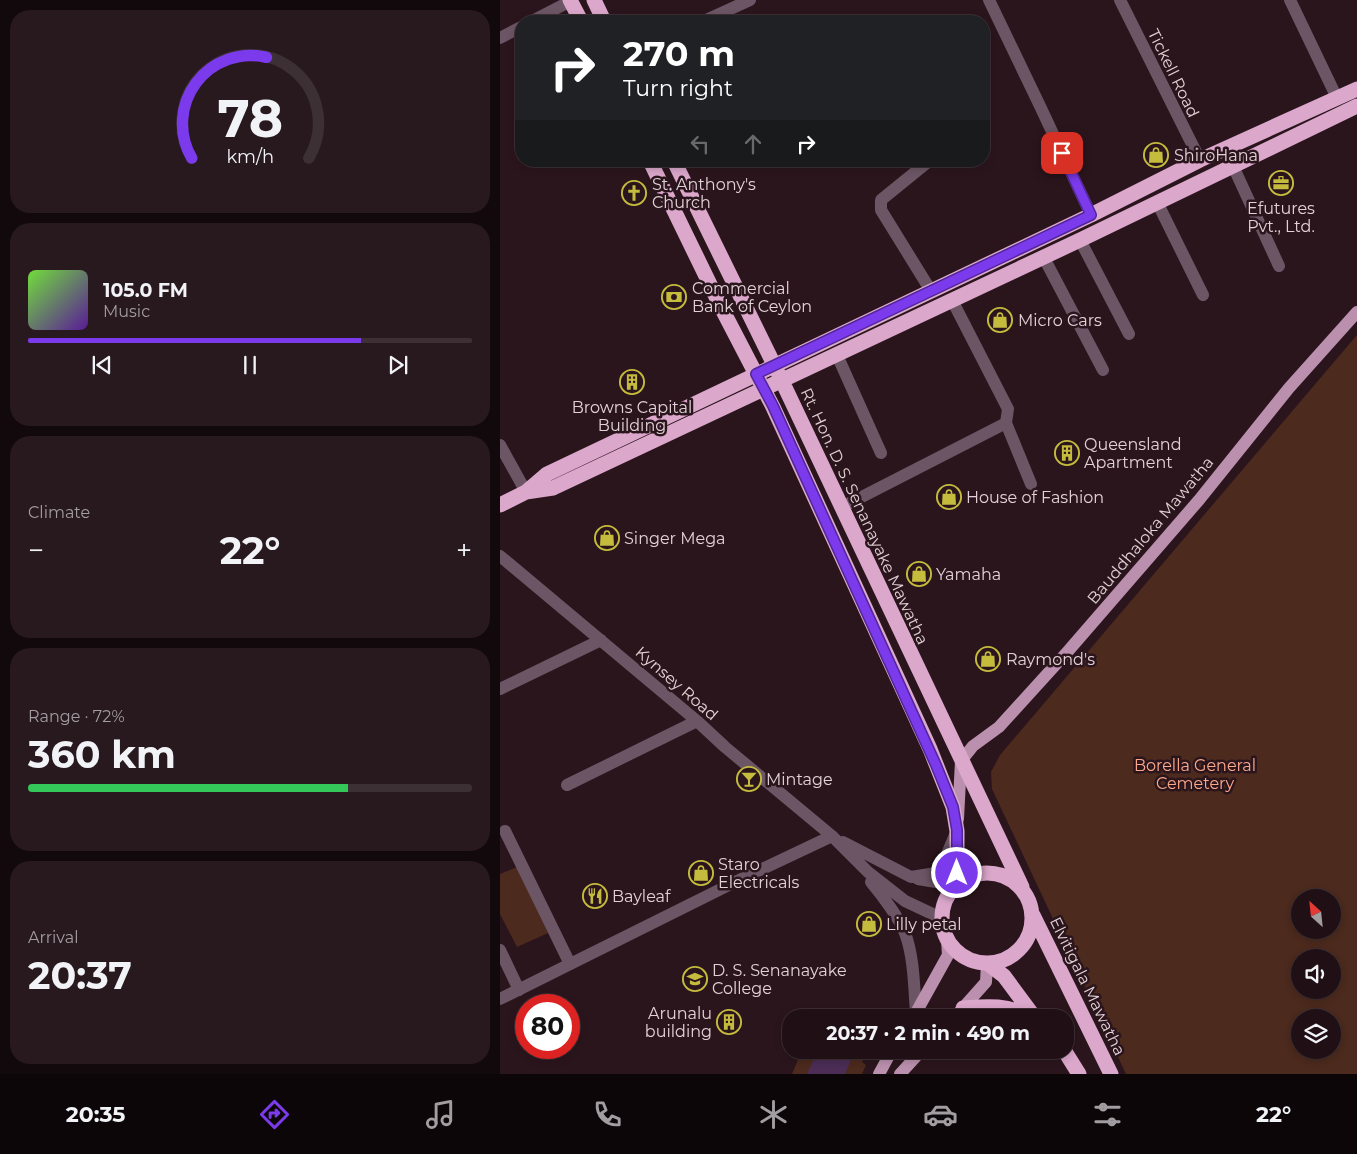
<!DOCTYPE html>
<meta charset="utf-8">
<style>
body{margin:0;font-family:Montserrat,sans-serif;background:#28191f;color:#f1f3f6;height:100vh;display:flex;flex-direction:column;font-size:19px;white-space:nowrap}
*{box-sizing:border-box;margin:0}
p{font-size:16px;color:#a29da1}
.icon{flex:none;width:28px;height:28px;fill:none;stroke:currentColor;stroke-width:2;stroke-linecap:round;stroke-linejoin:round}
.map{position:relative;flex:1;overflow:hidden}
.panel{display:flex;flex-direction:column;gap:10px;padding:10px;background:#12090c;width:500px}
.panel>*{flex:none}
.top-card{position:absolute;left:15px;top:15px;width:475px;height:152px;border-radius:20px;box-shadow:0 2px 8px #0003,0 0 0 1px #3d3035;background:#202124;color:#fff;overflow:hidden}
.needle{width:32px;rotate:333deg}
.controls{position:absolute;left:791px;top:889px;display:grid;gap:10px}
.controls a{display:grid;place-items:center;width:50px;height:50px;border-radius:50%;background:#201016;box-shadow:0 2px 8px #0003,0 0 0 1px #3d3035;font-size:25px}
.speed{position:absolute;left:15px;top:994px;display:flex;gap:10px;font-size:25px;font-weight:700;text-align:center}
.speed>*{display:grid;place-content:center;width:65px;height:65px;border-radius:50%;background:#201016;box-shadow:0 2px 8px #0003,0 0 0 1px #3d3035;line-height:1}
.speed .limit{border:8px solid #d22;background:#fff;color:#111}
.pin{position:absolute;display:grid;place-items:center;width:42px;height:42px;color:#fff;margin:-21px;border-radius:10px;box-shadow:0 2px 8px #0006}
.me{position:absolute;width:55px;margin:-28px;rotate:0deg;stroke-linejoin:round;filter:drop-shadow(0 0 4px #0008)}
.turn{display:flex;align-items:center;gap:18px;height:105px;padding:0 25px;font-size:22px}
.turn .icon{width:65px;height:65px;stroke-width:2.5}
.turn b{display:block;font-size:35px;line-height:42px}
.lanes{display:flex;align-items:center;height:48px;padding:0 25px;background:#0003;justify-content:center;gap:25px;direction:ltr}
.lanes .off{opacity:.35}
.big{font-size:38px;font-weight:700;line-height:1.1}
.panel .widget{flex:1;display:flex;flex-direction:column;justify-content:center;gap:8px;min-width:0;padding:0 18px;border-radius:20px;background:#28191f}
.panel .dial{align-items:center;gap:0}
.dial svg{height:130px;overflow:visible;fill:none;stroke:#3d3035;stroke-width:7;stroke-linecap:round;text-anchor:middle}
.dial text{fill:#f1f3f6;stroke:none}
.song{display:flex;align-items:center;gap:15px}
.cover{width:60px;height:60px;border-radius:8px;background:linear-gradient(135deg,hsl(100 70% 55%),hsl(270 70% 35%))}
.played{height:5px;border-radius:2px;background:linear-gradient(90deg,#7c3aed 75%,#3d3035 75%)}
.keys{display:flex;justify-content:space-around;direction:ltr}
.heat{display:flex;justify-content:space-between;align-items:center;font-size:28px;direction:ltr}
.charge{height:8px;border-radius:4px;background:linear-gradient(90deg,#34c759 72%,#3d3035 0)}
.trip{position:absolute;left:282px;top:1009px;width:292px;height:50px;border-radius:20px;background:#201016;box-shadow:0 2px 8px #0003,0 0 0 1px #3d3035;font-weight:700;line-height:50px;text-align:center}
.dock{display:flex;height:80px;justify-content:space-around;align-items:center;background:#0d0609;color:#a29da1}
.dock .icon{width:35px;height:35px}
.dock .active{color:#7c3aed}
.dock b{font-size:22px;color:#f1f3f6}
main{display:flex;flex:1;min-height:0}
.map>svg:first-child{display:block}
.green{fill:#4c2a1d;fill-rule:evenodd}
.water{fill:#4b2d56}
.lines{fill:none;stroke-linecap:round;stroke-linejoin:round}
.minor{stroke:#6c5665;stroke-width:12}
.major{stroke:#bb90ae;stroke-width:12}
.highway{stroke:#dba7cb;stroke-width:15}
.route-casing{stroke:#51269a;stroke-width:12}
.route{stroke:#7c3aed;stroke-width:9}
.labels{text-anchor:middle;stroke-width:5;stroke-linejoin:round;paint-order:stroke}
.street-label{font-size:16px;fill:#e2d2d7;stroke:#2b151d}
.poi-label{font-size:16px;fill:#e2d2d7;stroke:#2b151d;text-anchor:start}
.park-label{font-size:16px;fill:#fca989;stroke:#2b151d}
</style>
<main>
<section class="panel">
<div class="widget dial"><svg viewBox="0 0 100 80">
<path d="M14 69A42 42 0 1 1 86 69"/>
<path d="M14 69A42 42 0 0 1 60 7" stroke="#7c3aed"/>
<text x="50" y="56" font-size="32" font-weight="700">78</text>
<text x="50" y="72" font-size="11">km/h</text>
</svg></div>
<div class="widget">
<div class="song"><i class="cover"></i><div><b>105.0 FM</b><p>Music</p></div></div>
<div class="played"></div>
<div class="keys"><svg class="icon" aria-label="previous" viewBox="0 0 24 24"><path d="M18 5L8 12l10 7zM5 5v14"/></svg><svg class="icon" aria-label="pause" viewBox="0 0 24 24"><path d="M8 5v14M16 5v14"/></svg><svg class="icon" aria-label="next" viewBox="0 0 24 24"><path d="M6 5l10 7-10 7zM19 5v14"/></svg></div>
</div>
<div class="widget"><p>Climate</p>
<div class="heat"><a>−</a><b class="big">22°</b><a>+</a></div>
</div>
<div class="widget"><p>Range · 72%</p><b class="big">360 km</b><div class="charge"></div></div>
<div class="widget"><p>Arrival</p><b class="big">20:37</b></div>
</section>
<div class="map">
<svg width="857" height="1074" viewBox="0 0 857 1074">
<rect width="100%" height="100%" fill="#2b151d"/>
<path class="green" d="M857,335V1074H626L492,789L491,772L500,755ZM800,898H832V930H800ZM800,958H832V990H800ZM800,1018H832V1050H800Z
M17,867L48,933L17,947L0,914V874Z
M302,1050H357L366,1054L362,1062L366,1065L362,1074H292Z"/>
<path class="water" d="M318,1050H329L351,1060L345,1074H307Z"/>
<g class="lines">
<path class="minor" d="M489,0L540,106L591,215
M620,0L700,160
M790,0L837,98
M32,21L71,1
M204,21L250,0
M0,38L21,27
M429,161L381,200V210L431,291
M733,166L779,266
M657,202L703,295
M580,240L629,334
M543,256L603,370
M337,355L381,453
M506,423L531,484
M0,445L26,492
M342,507L506,423L508,409L452,300
M0,556L197,721L225,747L332,836L368,872L405,901L441,918
M0,689L101,640
M67,785L197,721
M5,831L70,964
M343,842L411,877L436,873L441,868L455,835
M418,879L436,882L457,883
M371,882C382,895 399,918 405,933C414,957 414,987 416,1013
M0,950L19,990
M0,999L239,880L332,836"/>
<path class="major" d="M458,819L461,761L473,746L499,727L569,650L699,500L789,388L857,312
M413,1018L448,955L447,940
M454,1018L486,982L487,963
M379,1074L392,1050
M400,1074L422,1050"/>
<path class="highway" d="M70,0L81,21
M94,0L104,21
M150,161L221,307L273,407L430,749L453,807L457,831V883
M174,161L282,381L522,887
M26,492L53,488L580,240L857,106
M0,505L26,492L47,474L591,215L700,160L857,89
M442 918a45 45 0 1 1 90 0a45 45 0 1 1-90 0Z
M533,915L611,1074
M487,963L504,976L535,1018
M463,1008C487,1006 509,1004 531,1018
M564,1050L579,1074"/>
</g>
<g class="lines">
<defs>
<path id="route" d="M457,873V830L453,807L436,765L273,406L256,374L591,215L562,153"/>
</defs>
<use href="#route" class="route-casing"/>
<use href="#route" class="route"/>
</g>
<defs>
<symbol id="shop-ring" viewBox="-11 -11 22 22"><circle r="9.5" fill="#2b151d" stroke="#c5bc3d" stroke-width="1.5"/><path d="M-5-2.5h2.3a2.7 3.5 0 0 1 5.4 0H5L5.5 6h-11ZM-1.5-2.5h3a1.5 2.3 0 0 0-3 0Z" fill="#c5bc3d"/></symbol>
<symbol id="office-ring" viewBox="-11 -11 22 22"><circle r="9.5" fill="#2b151d" stroke="#c5bc3d" stroke-width="1.5"/><path d="M-6-3h4V-5.5h4V-3h4V5H-6ZM-1-4.5V-3h2v-1.5ZM-6 0V1H6V0Z" fill="#c5bc3d"/></symbol>
<symbol id="church-ring" viewBox="-11 -11 22 22"><circle r="9.5" fill="#2b151d" stroke="#c5bc3d" stroke-width="1.5"/><path d="M-1.2-6h2.4v3.5h3.3v2.4h-3.3V6h-2.4V-.1h-3.3v-2.4h3.3Z" fill="#c5bc3d"/></symbol>
<symbol id="bank-ring" viewBox="-11 -11 22 22"><circle r="9.5" fill="#2b151d" stroke="#c5bc3d" stroke-width="1.5"/><path d="M-6-4H6V4H-6ZM0-2.3a2.3 2.3 0 1 0 0 4.6a2.3 2.3 0 1 0 0-4.6Z" fill="#c5bc3d"/></symbol>
<symbol id="building-ring" viewBox="-11 -11 22 22"><circle r="9.5" fill="#2b151d" stroke="#c5bc3d" stroke-width="1.5"/><path d="M-4-6H4V6H1V3H-1V6H-4ZM-2.5-4.3h1.7v1.8h-1.7ZM.8-4.3h1.7v1.8H.8ZM-2.5-1h1.7V.8h-1.7ZM.8-1h1.7V.8H.8Z" fill="#c5bc3d"/></symbol>
<symbol id="bar-ring" viewBox="-11 -11 22 22"><circle r="9.5" fill="#2b151d" stroke="#c5bc3d" stroke-width="1.5"/><path d="M-6-5H6L.8 .8V4.5H3.5V6h-7V4.5H-.8V.8Z" fill="#c5bc3d"/></symbol>
<symbol id="restaurant-ring" viewBox="-11 -11 22 22"><circle r="9.5" fill="#2b151d" stroke="#c5bc3d" stroke-width="1.5"/><path d="M-5-6h1v4h1v-4h1v4h1v-4h1v5L-1.5 .5V6h-2V.5L-5-1ZM5-6V6H3V1.5H1.5Q1.5-4 5-6Z" fill="#c5bc3d"/></symbol>
<symbol id="school-ring" viewBox="-11 -11 22 22"><circle r="9.5" fill="#2b151d" stroke="#c5bc3d" stroke-width="1.5"/><path d="M0-5L7-2L0 1L-7-2ZM-4 1L0 2.5L4 1V4Q0 6-4 4Z" fill="#c5bc3d"/></symbol>
</defs>
<g fill-rule="evenodd">
<use href="#shop-ring" x="642" y="141" width="28" height="28"/>
<use href="#office-ring" x="767" y="169" width="28" height="28"/>
<use href="#church-ring" x="120" y="179" width="28" height="28"/>
<use href="#bank-ring" x="160" y="283" width="28" height="28"/>
<use href="#shop-ring" x="486" y="306" width="28" height="28"/>
<use href="#building-ring" x="118" y="368" width="28" height="28"/>
<use href="#building-ring" x="553" y="439" width="28" height="28"/>
<use href="#shop-ring" x="435" y="483" width="28" height="28"/>
<use href="#shop-ring" x="93" y="524" width="28" height="28"/>
<use href="#shop-ring" x="405" y="560" width="28" height="28"/>
<use href="#shop-ring" x="474" y="645" width="28" height="28"/>
<use href="#bar-ring" x="235" y="765" width="28" height="28"/>
<use href="#shop-ring" x="187" y="859" width="28" height="28"/>
<use href="#restaurant-ring" x="81" y="882" width="28" height="28"/>
<use href="#shop-ring" x="355" y="910" width="28" height="28"/>
<use href="#school-ring" x="181" y="965" width="28" height="28"/>
<use href="#building-ring" x="215" y="1008" width="28" height="28"/>
</g>
<g class="labels">
<g class="street-label">
<text transform="translate(674 73) rotate(64)" y="6">Tickell Road</text>
<text transform="translate(365 516) rotate(65)" y="6">Rt. Hon. D. S. Senanayake Mawatha</text>
<text transform="translate(650 530) rotate(-50)" y="6">Bauddhaloka Mawatha</text>
<text transform="translate(177 683) rotate(41)" y="6">Kynsey Road</text>
<text transform="translate(588 986) rotate(64)" y="6">Elvitigala Mawatha</text>
</g>
<g class="poi-label">
<text x="674" y="161">ShiroHana</text>
<text x="152" y="190">St. Anthony's<tspan x="152" dy="18">Church</tspan></text>
<text x="781" y="214" text-anchor="middle">Efutures<tspan x="781" dy="18">Pvt., Ltd.</tspan></text>
<text x="192" y="294">Commercial<tspan x="192" dy="18">Bank of Ceylon</tspan></text>
<text x="518" y="326">Micro Cars</text>
<text x="132" y="413" text-anchor="middle">Browns Capital<tspan x="132" dy="18">Building</tspan></text>
<text x="584" y="450">Queensland<tspan x="584" dy="18">Apartment</tspan></text>
<text x="466" y="503">House of Fashion</text>
<text x="124" y="544">Singer Mega</text>
<text x="436" y="580">Yamaha</text>
<text x="506" y="665">Raymond's</text>
<text x="266" y="785">Mintage</text>
<text x="218" y="870">Staro<tspan x="218" dy="18">Electricals</tspan></text>
<text x="112" y="902">Bayleaf</text>
<text x="386" y="930">Lilly petal</text>
<text x="212" y="976">D. S. Senanayake<tspan x="212" dy="18">College</tspan></text>
<text x="212" y="1019" text-anchor="end">Arunalu<tspan x="212" dy="18">building</tspan></text>
</g>
<g class="park-label">
<text x="695" y="771">Borella General<tspan x="695" dy="18">Cemetery</tspan></text>
</g>
</g>
</svg>
<div class="controls">
<a><svg class="needle" viewBox="-14 -14 28 28"><path d="M0-13l5 13h-10z" fill="#e53935"/><path d="M0 13l5-13h-10z" fill="#a29da1"/></svg></a>
<a><svg class="icon" aria-label="sound" viewBox="0 0 24 24"><path d="M4 9h4l5-4v14l-5-4H4zM17 9q2 3 0 6"/></svg></a>
<a><svg class="icon" aria-label="layers" viewBox="0 0 24 24"><path d="M12 4l9 5-9 5-9-5zM3 14l9 5 9-5"/></svg></a>
</div>
<div class="speed"><div class="limit">80</div></div>
<div class="pin" style="left:562px;top:153px;background:#d93025"><svg class="icon" aria-label="arrive" viewBox="0 0 24 24"><path d="M6 21V4h12l-3 4 3 4H6"/></svg></div>
<svg class="me" style="left:457px;top:873px" viewBox="-20 -20 40 40"><circle r="17" fill="#7c3aed" stroke="#fff" stroke-width="3"/><path d="M0-11L8 9 0 5-8 9z" fill="#fff"/></svg>
<div class="trip">20:37 · 2 min · 490 m</div>
<div class="top-card">
<div class="turn"><svg class="icon" aria-label="right" viewBox="0 0 24 24"><path d="M7 20v-9h11M14 6l5 5-5 5"/></svg><div><b>270 m</b>Turn right</div></div>
<div class="lanes"><svg class="icon off" aria-label="left" viewBox="0 0 24 24"><path d="M17 20v-9H6M10 6l-5 5 5 5"/></svg><svg class="icon off" aria-label="ahead" viewBox="0 0 24 24"><path d="M12 20V5M6 11l6-6 6 6"/></svg><svg class="icon" aria-label="right" viewBox="0 0 24 24"><path d="M7 20v-9h11M14 6l5 5-5 5"/></svg></div>
</div>
</div>
</main>
<nav class="dock">
<b>20:35</b>
<svg class="icon active" aria-label="directions" viewBox="0 0 24 24"><path d="M12 3l9 9-9 9-9-9zM9 14v-3h6M13 9l2 2-2 2"/></svg>
<svg class="icon" aria-label="music" viewBox="0 0 24 24"><path d="M9 18V5l10-2v13"/><circle cx="6" cy="18" r="3"/><circle cx="16" cy="16" r="3"/></svg>
<svg class="icon" aria-label="phone" viewBox="0 0 24 24"><path d="M5 4h4l2 5-3 2q2 4 5 5l2-3 5 2v4C11 20 4 13 5 4z"/></svg>
<svg class="icon" aria-label="climate" viewBox="0 0 24 24"><path d="M12 3v18M4 7l16 10M4 17L20 7"/></svg>
<svg class="icon" aria-label="car" viewBox="0 0 24 24"><path d="M5 17H2v-5l4-1 3-4h7l3 4 3 1v5h-3M9 17h6M6 11h13"/><circle cx="7" cy="17" r="2"/><circle cx="17" cy="17" r="2"/></svg>
<svg class="icon" aria-label="filters" viewBox="0 0 24 24"><path d="M4 7h16M4 17h16"/><circle cx="9" cy="7" r="2"/><circle cx="15" cy="17" r="2"/></svg>
<b>22°</b>
</nav>
